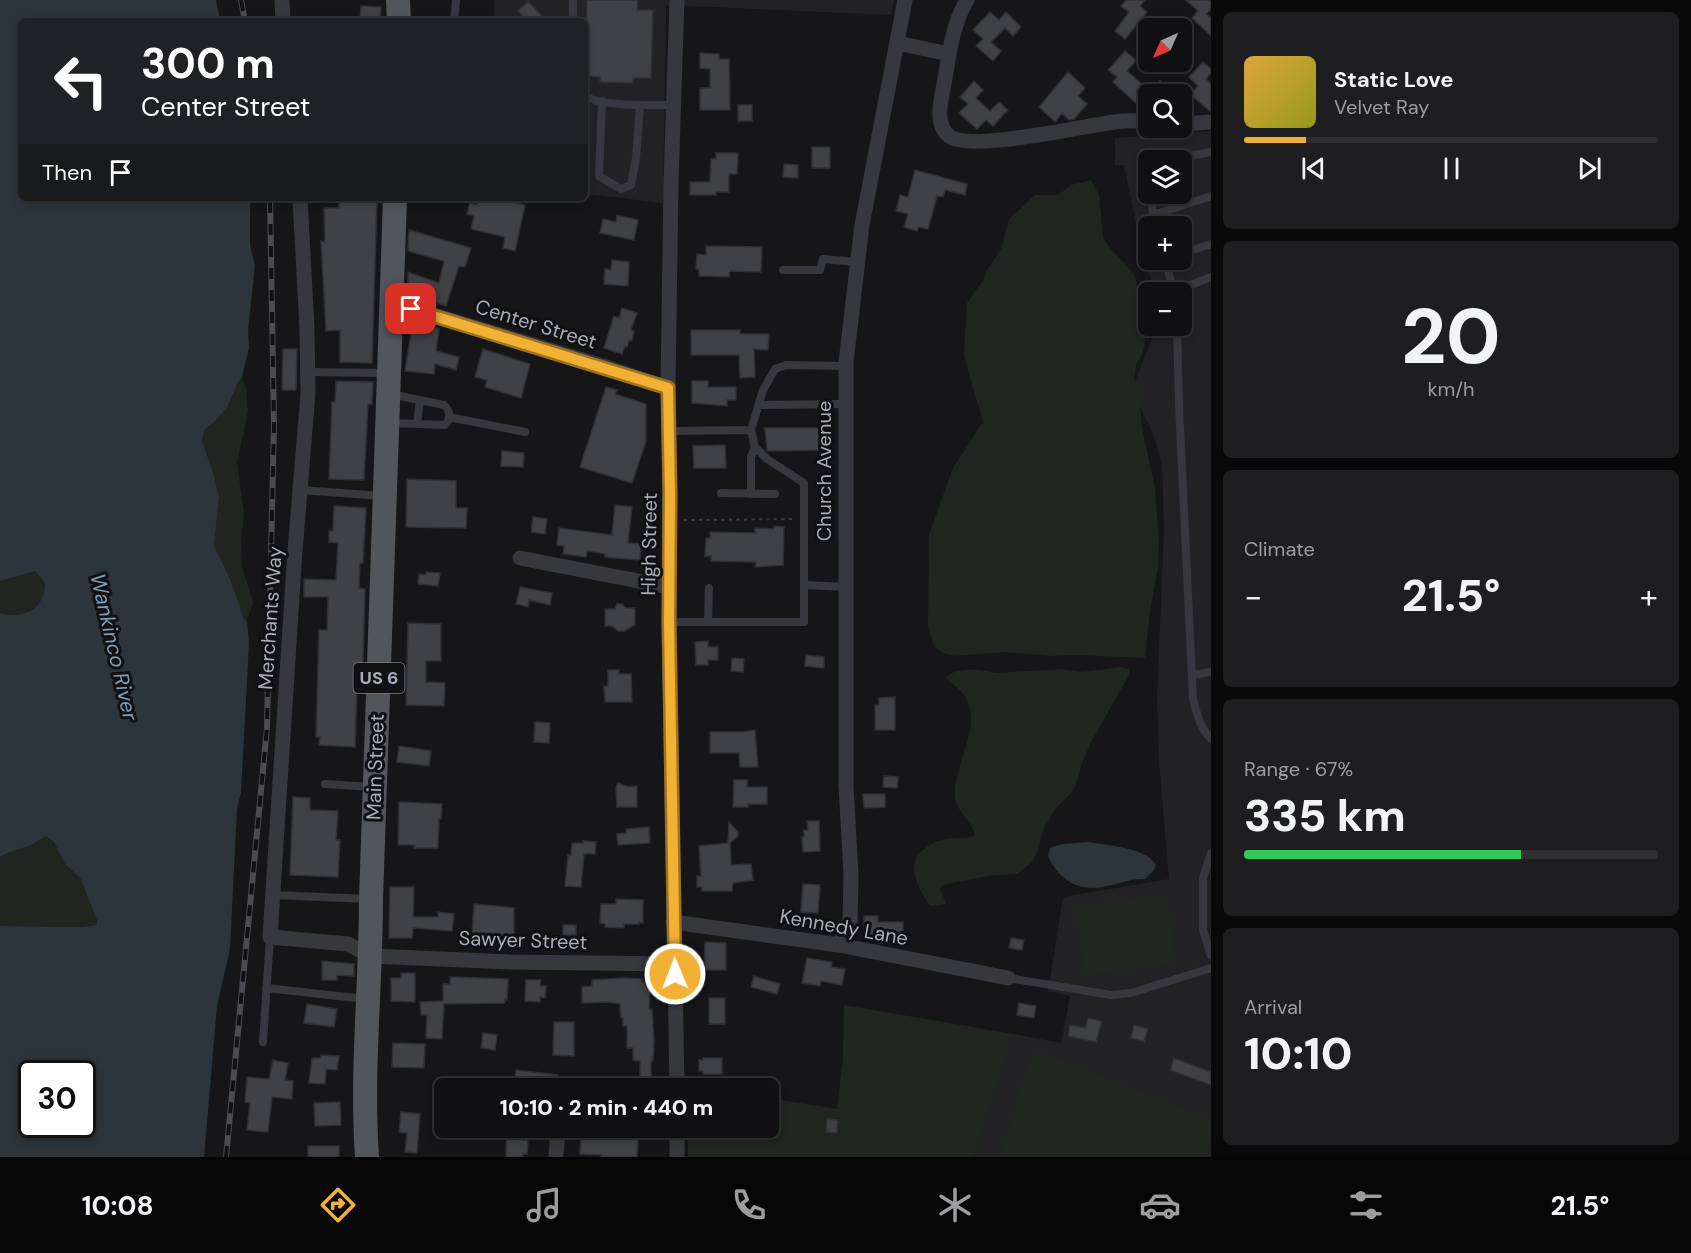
<!DOCTYPE html>
<meta charset="utf-8">
<style>
body{margin:0;font-family:"DM Sans",sans-serif;background:#1e1e20;color:#f1f3f6;height:100vh;display:flex;flex-direction:column;font-size:22px;white-space:nowrap}
*{box-sizing:border-box;margin:0}
p{font-size:20px;color:#9c9d9f}
.icon{flex:none;width:33px;height:33px;fill:none;stroke:currentColor;stroke-width:2;stroke-linecap:round;stroke-linejoin:round}
.map{position:relative;flex:1;overflow:hidden}
.sheet{display:flex;flex-direction:column;gap:12px;padding:12px;background:#09090a;width:480px}
.sheet>*{flex:none}
.hud{position:absolute;left:18px;top:18px;width:570px;height:183px;border-radius:9px;box-shadow:0 3px 9px #0003,0 0 0 2px #303032;background:#202124;color:#fff;overflow:hidden}
.needle{width:39px;rotate:225deg}
.buttons{position:absolute;left:1138px;top:18px;display:grid;gap:12px}
.buttons a{display:grid;place-items:center;width:54px;height:54px;border-radius:9px;background:#101012;box-shadow:0 3px 9px #0003,0 0 0 2px #303032;font-size:30px}
.speed{position:absolute;left:18px;top:1060px;display:flex;gap:12px;font-size:30px;font-weight:700;text-align:center}
.speed>*{display:grid;place-content:center;width:78px;height:78px;border-radius:50%;background:#101012;box-shadow:0 3px 9px #0003,0 0 0 2px #303032;line-height:1}
.speed .limit{border:3px solid #111;border-radius:9px;background:#fff;color:#111}
.pin{position:absolute;display:grid;place-items:center;width:51px;height:51px;color:#fff;margin:-26px;border-radius:12px;box-shadow:0 3px 9px #0006}
.me{position:absolute;width:66px;margin:-33px;rotate:359deg;stroke-linejoin:round;filter:drop-shadow(0 0 4px #0008)}
.turn{display:flex;align-items:center;gap:21px;height:126px;padding:0 24px;font-size:27px}
.turn .icon{width:78px;height:78px;stroke-width:2.5}
.turn b{display:block;font-size:42px;line-height:51px}
.then{display:flex;align-items:center;height:57px;padding:0 24px;background:#0003;gap:12px;font-size:22px}
.big{font-size:45px;font-weight:800;line-height:1.1}
.sheet .card{flex:1;display:flex;flex-direction:column;justify-content:center;gap:9px;min-width:0;padding:0 21px;border-radius:9px;background:#1e1e20}
.sheet .dial{align-items:center;gap:0}
.dial b{font-size:78px;line-height:1}
.song{display:flex;align-items:center;gap:18px}
.cover{width:72px;height:72px;border-radius:9px;background:linear-gradient(135deg,hsl(40 70% 55%),hsl(60 70% 35%))}
.played{height:6px;border-radius:3px;background:linear-gradient(90deg,#f2b134 15%,#303032 15%)}
.keys{display:flex;justify-content:space-around;direction:ltr}
.heat{display:flex;justify-content:space-between;align-items:center;font-size:33px;direction:ltr}
.charge{height:9px;border-radius:4px;background:linear-gradient(90deg,#34c759 67%,#303032 0)}
.trip{position:absolute;left:434px;top:1078px;width:345px;height:60px;border-radius:9px;background:#101012;box-shadow:0 3px 9px #0003,0 0 0 2px #303032;font-weight:800;line-height:60px;text-align:center}
.tabs{display:flex;height:96px;justify-content:space-around;align-items:center;background:#060607;color:#9c9d9f}
.tabs .icon{width:42px;height:42px}
.tabs .current{color:#f2b134}
.tabs b{font-size:27px;color:#f1f3f6}
main{display:flex;flex:1;min-height:0}
.map>svg:first-child{display:block}
.built{fill:#222225;fill-rule:evenodd}
.green{fill:#1e261f}
.water{fill:#2c353c;fill-rule:evenodd}
.building{fill:#404145;stroke:#303034;stroke-width:1.5}
.lines{fill:none;stroke-linecap:round;stroke-linejoin:round}
.path{stroke:#3d3f44;stroke-width:2;stroke-dasharray:3 4.5;stroke-linecap:butt}
.service{stroke:#37383d;stroke-width:8}
.minor{stroke:#37383d;stroke-width:15}
.primary{stroke:#53555c;stroke-width:24}
.rail-casing{stroke:#4a4c52;stroke-width:6}
.rail{stroke:#111113;stroke-width:4;stroke-dasharray:11;stroke-linecap:butt}
.route-casing{stroke:#9d7322;stroke-width:15}
.route{stroke:#f2b134;stroke-width:10}
.labels{text-anchor:middle;stroke-width:6;stroke-linejoin:round;paint-order:stroke}
.shield{fill:#111113;stroke:#7b7e86;stroke-width:1.5}
.shield-label{font-size:18px;font-weight:bold;fill:#a8adb8}
.street-label{font-size:20px;fill:#a8adb8;stroke:#111113}
.water-label{font-size:21px;font-style:italic;fill:#7f9bb3;stroke:#111113}
</style>
<main>
<div class="map">
<svg width="1211" height="1157" viewBox="0 0 1211 1157">
<rect width="100%" height="100%" fill="#161618"/>
<path class="built" d="M494,0H894L891,15L666,5L663,203L585,194V21H494Z
M1211,131V1157H974L1014,1034L1061,1043L1070,996L1048,991L1063,897L1169,879L1159,761L1157,698L1164,528L1162,465L1154,436L1134,394V384L1157,326H1182V292H1154L1137,228L1124,165H1115V138ZM1149,160H1182V194H1149ZM1149,226H1182V260H1149Z"/>
<path class="green" d="M1091,180L1099,195L1103,237L1110,248L1134,274L1139,291L1143,325L1147,331L1143,352L1136,365L1134,378L1138,389L1143,433L1155,488L1159,542L1158,568L1150,611L1145,658L1077,655L1051,656L1006,652L955,656L943,653L935,648L928,627L929,535L953,468L983,422L964,356L967,303L984,279L985,273L1001,249L1009,219L1035,195H1058L1071,185Z
M242,377L246,388L248,411L237,463L244,513L241,542L242,566L253,603L247,622L244,619L231,581L214,546L219,497L213,472L202,441L204,430L228,406L237,384Z
M0,541L35,571L45,583C44,588 44,594 42,598C35,614 15,618 0,613Z
M1121,667L1129,669V675L1090,744L1082,763L1076,785L1072,792L1056,808L1044,828L1037,852L1032,862L1017,874L988,876L943,885L940,888L946,904L930,906C919,889 903,864 925,848C933,843 938,840 947,839C956,837 966,840 975,835C972,820 955,812 955,794C954,763 985,723 963,694C959,688 951,684 946,678C955,666 982,670 996,673L1063,669L1082,672Z
M46,835L54,842L65,864L80,878L97,920L96,925L82,927L0,926V857L5,854L31,845Z
M1167,895L1176,964L1085,975L1076,906Z
M844,1005L1014,1034L974,1157H688V1128H768V1098L837,1109L843,1059Z
M1036,1050L1211,1120V1138L1203,1157H1000L1026,1072Z"/>
<path class="water" d="M0,0H216L220,21H21V198H250V245L255,266L248,330L249,348L242,377L237,384L228,406L214,422L204,430L202,441L213,472L219,497L214,546L231,581L244,619L247,622L249,643L241,792L237,809L230,949L217,1006L204,1157H0V926L82,927L96,925L97,920L80,878L65,864L54,842L46,836L31,845L5,854L0,857V613C15,618 35,614 42,598C44,594 44,588 45,583L35,571L0,581ZM32,1074H82V1125H32Z
M1089,842C1108,846 1146,847 1156,865L1154,870L1145,879C1131,878 1120,884 1107,886C1079,893 1059,880 1048,856L1050,848L1062,844Z"/>
<path class="building" d="M587,0H638L637,10H653L651,78H633V83L600,82V77L585,76Z
M1126,0H1145L1140,6L1147,12L1125,39L1115,31L1129,12L1121,6Z
M1186,0H1211V9L1206,14L1211,18V36L1192,18L1198,11Z
M528,1L546,21H527L518,11Z
M361,6L381,7L380,21H360Z
M990,12L999,20L1006,12L1021,27L1013,36L1005,28L991,42L1001,51L993,61L976,46L983,39L973,30Z
M1125,51L1136,60L1127,71L1149,90V93L1160,81L1175,94H1149V97L1140,107L1113,82L1117,77L1108,70Z
M700,53L719,54V59H729L730,110H700V88H710V69L700,68Z
M1203,62L1211,69V73L1206,79L1211,84V112L1190,94L1198,86L1189,77Z
M1068,72L1085,88L1078,96L1087,104L1074,119L1069,120L1062,113L1055,122L1039,107Z
M974,81L983,90L976,98L990,111L999,102L1008,110L993,126L986,120L977,129L959,113L968,104L960,97Z
M738,105H752V121H738Z
M812,147H830V168H812Z
M716,153H738L737,174H729V192H716V195H690V182H710L711,159H716Z
M784,164L798,165V178L783,177Z
M915,170L967,184L965,195L945,190L943,197L937,196L928,229L918,227L917,231L904,227L908,214L896,211L900,195L908,197Z
M339,198H377L372,363L340,362V330L326,331L321,241L325,242L324,208H339Z
M479,198H495L525,205L515,251L503,248L505,237L471,229L474,216L467,214L470,203L477,205Z
M617,215L638,220L634,240L600,233L603,219L616,222Z
M409,230L471,248L465,267L459,266L446,306L416,296L408,288V272L439,283L444,261L408,251Z
M706,246L762,247L761,272L730,271L729,277L699,276V269H696L697,254L706,255Z
M612,260L629,262L628,286L604,284L605,269L611,270Z
M622,308L637,313L631,330L634,331L632,341L629,340L627,347L625,346L622,354L604,348L614,316L619,318Z
M412,326L439,329L436,351L459,357L456,370L435,364L434,374L405,371Z
M691,330H740V334H769L768,350L754,349L755,377L740,378L739,355H691Z
M283,349H297L296,390H282Z
M483,349L530,364L521,398L485,387L487,380L475,377Z
M336,381L373,382L372,404H368L364,480L329,479L332,402H335Z
M692,381H708V387H736V400H727V406L692,403Z
M606,387L617,390L615,394L646,404V441L632,483L580,467Z
M765,428H827V450L767,451Z
M725,445L726,468H694L693,446Z
M502,451L524,453L523,467L501,466Z
M407,479L456,481V508H467L466,528L406,527Z
M615,505L632,507L628,543L641,544L640,560L605,557V554L587,551L586,557L563,554L564,546L557,545L559,528L612,535Z
M334,506L366,508L363,563H360L359,588L365,589L363,660L360,682H357L355,747L319,745L320,737H316L319,630H327L328,597H304V579L336,580L338,543L329,542V531H333Z
M533,517L547,519L545,534L531,532Z
M774,526L784,527L783,565L755,567L756,562L711,561V556H705L706,538H710V532L755,533V528L774,529Z
M426,572L440,573L438,586L418,584L419,574L426,575Z
M520,587L552,593L550,605L529,600L528,607L516,604Z
M617,604H622L626,608H635V625L624,631H618L612,626H605V609H615Z
M408,623L441,624V661H426V682L445,683L444,706L406,705Z
M708,641V647H718V660H708V665H696L695,642Z
M806,655L824,657V668L805,666Z
M732,658L744,659L743,672L731,671Z
M608,670H619V674H631L632,702H605L604,686H608Z
M895,697V730H875V705H879V698Z
M535,722L550,723L549,743L534,742Z
M755,730L758,767H740L739,753H710V732H742Z
M399,746L431,751L429,766L397,762Z
M884,776L898,777L897,788L883,787Z
M734,780H747V787H767V804H748V807H733Z
M618,783L628,787L637,786V807H617L616,788Z
M863,794H885V807L864,808Z
M293,797L310,798V810L338,811L336,840H340L338,877L290,875Z
M399,802L442,804L441,819H439L438,848H414V845H398Z
M807,821H819L820,851L803,852L802,837H804V830H808Z
M729,822L738,832V836L730,843L731,865L751,864L753,880L733,883L732,891H702V887H697V876H701L699,846L728,843Z
M649,827L650,843L618,845L617,834L626,833V829Z
M583,841L596,842L595,854H584L581,887L565,886L568,855H571L572,843H583Z
M803,884L820,885L818,913L801,912Z
M390,887H414L413,917H438V912L454,914L452,931L413,928L412,938H389Z
M616,899L643,900V923L639,922V924H624V928L605,927V924L600,923L601,904H616Z
M474,904L514,908V937L472,934Z
M864,916H878V922H903V935L864,936Z
M563,925H576V935H563Z
M1011,938L1024,940L1022,950L1009,948Z
M705,942L726,943V970H704Z
M807,958L832,962L831,967L845,969L842,985L821,981L820,986L802,983Z
M322,961L354,964V976L337,975V980H322Z
M401,973H415V1002L391,1001V978H401Z
M754,976L780,984L777,994L751,987Z
M450,977L508,979L507,1000L505,999V1003L444,1004L442,1039L426,1038L427,1015H421L420,1002L443,1001V984H450Z
M624,978L643,979L642,982H648V987H650L649,1009H652L654,1042L653,1061H651V1089H640V1061L633,1060V1048H627V1026H623V1018H621L620,1004L609,1002L582,1003V987L592,986V980Z
M526,980H541L540,986H546L545,998L540,997V1002L525,1001Z
M709,998H725V1024H709Z
M1019,1003L1036,1006L1034,1018L1017,1015Z
M307,1004L337,1009L334,1027L304,1023Z
M1088,1018L1102,1021L1096,1042L1068,1036L1070,1025L1085,1028Z
M554,1022H574V1056L553,1055Z
M1134,1025L1148,1029L1144,1042L1131,1038Z
M483,1033L497,1035L495,1050L481,1048Z
M393,1043L425,1044L424,1068L392,1067Z
M321,1055L339,1056L337,1070L326,1069L325,1084L309,1083L312,1058H321Z
M703,1058H722V1074H703V1071H699V1060H703Z
M1174,1058L1211,1072V1085L1170,1070Z
M273,1060L288,1063L285,1080L293,1081L292,1099L272,1097L268,1132L247,1130L250,1103L245,1102L247,1077L269,1079Z
M516,1070L558,1075L557,1089H521V1086L514,1085Z
M746,1077L764,1080L763,1089H744Z
M340,1102L341,1125L315,1126L314,1103Z
M401,1112L420,1114L417,1153L405,1152L407,1133L399,1132Z
M827,1119L838,1120L837,1133L826,1132Z
M507,1128H525L524,1140H528L527,1154H523V1157H506Z
M581,1137L638,1139L637,1157H601V1155L580,1154Z
M308,1146H339V1157H308Z"/>
<g class="lines">
<path class="path" d="M684,520L796,519"/>
<path class="service" d="M573,2V21
M454,21L456,0
M585,96C601,107 654,105 674,105
M602,101L599,176L621,189L631,185L636,158L640,105
M1170,160L1211,152
M1151,194L1153,215L1157,226
M1153,215L1211,196
M1182,253L1211,244
M1166,260L1173,292
M783,270H820L823,259L856,262
M1173,292L1211,277
M1177,326L1179,405L1193,699C1197,714 1200,728 1211,739
M308,372L387,373
M390,394L444,405C450,411 452,418 445,425L391,423
M759,405L845,404
M449,417L525,432
M417,423L420,400
M669,431L751,430L763,390L775,369L786,365L846,366
M301,490L382,496
M721,493L775,494
M751,494V457L755,447
M804,585L846,587
M708,621L709,588
M669,622H804V483L767,459L755,447L751,430
M1192,675L1211,672
M325,784L373,787
M1211,853L1203,878V930L1211,956
M272,895L369,899
M1008,978L1111,995L1131,993L1211,968
M266,988L366,999
M263,1042L270,937"/>
<path class="minor" d="M282,0L283,21
M967,0C952,25 949,56 944,84C941,100 934,124 949,136C970,153 1091,124 1122,121C1131,120 1140,121 1149,122
M897,43L949,54
M1182,124L1211,122
M300,198L307,329L308,393L295,551L270,937L348,944L371,956L510,962L674,964
M391,302L606,367L668,388
M520,558L669,587
M673,922L839,945L1008,978
M839,945L850,921L851,874L846,786V362L862,225L905,0
M677,1089L669,622L670,494L668,388L671,183L677,0
M556,1157L558,1128
M677,1157V1128"/>
<path class="primary" d="M398,0L399,21
M367,1157C361,1071 371,985 371,899L395,198"/>
<defs>
<path id="rail" d="M241,0L245,21
M226,1157L267,728L274,425L270,198"/>
</defs>
<use href="#rail" class="rail-casing"/>
<use href="#rail" class="rail"/>
</g>
<g class="lines">
<defs>
<path id="route" d="M411,309L668,388L670,494L669,622L675,974"/>
</defs>
<use href="#route" class="route-casing"/>
<use href="#route" class="route"/>
</g>
<g class="labels">
<rect class="shield" x="353.5" y="663" width="51" height="30" rx="4.5"/>
<g class="shield-label">
<text x="379" y="684">US 6</text>
</g>
<g class="street-label">
<text transform="translate(536 324) rotate(17)" y="7">Center Street</text>
<text transform="translate(824 471) rotate(-90)" y="7">Church Avenue</text>
<text transform="translate(649 544) rotate(-89)" y="7">High Street</text>
<text transform="translate(270 618) rotate(-86)" y="7">Merchants Way</text>
<text transform="translate(375 767) rotate(-88)" y="7">Main Street</text>
<text transform="translate(844 927) rotate(10)" y="7">Kennedy Lane</text>
<text transform="translate(523 940) rotate(2)" y="7">Sawyer Street</text>
</g>
<g class="water-label">
<text transform="translate(114 647) rotate(77)" y="7">Wankinco River</text>
</g>
</g>
</svg>
<div class="buttons">
<a><svg class="needle" viewBox="-14 -14 28 28"><path d="M0-13l5 13h-10z" fill="#e53935"/><path d="M0 13l5-13h-10z" fill="#9c9d9f"/></svg></a>
<a><svg class="icon" aria-label="search" viewBox="0 0 24 24"><circle cx="10" cy="10" r="6"/><path d="M15 15l6 6"/></svg></a>
<a><svg class="icon" aria-label="layers" viewBox="0 0 24 24"><path d="M12 4l9 5-9 5-9-5zM3 14l9 5 9-5"/></svg></a>
<a>+</a>
<a>−</a>
</div>
<div class="speed"><div class="limit">30</div></div>
<div class="pin" style="left:411px;top:309px;background:#d93025"><svg class="icon" aria-label="arrive" viewBox="0 0 24 24"><path d="M6 21V4h12l-3 4 3 4H6"/></svg></div>
<svg class="me" style="left:675px;top:974px" viewBox="-20 -20 40 40"><circle r="17" fill="#f2b134" stroke="#fff" stroke-width="3"/><path d="M0-11L8 9 0 5-8 9z" fill="#fff"/></svg>
<div class="trip">10:10 · 2 min · 440 m</div>
<div class="hud">
<div class="turn"><svg class="icon" aria-label="left" viewBox="0 0 24 24"><path d="M17 20v-9H6M10 6l-5 5 5 5"/></svg><div><b>300 m</b>Center Street</div></div>
<div class="then">Then<svg class="icon" aria-label="arrive" viewBox="0 0 24 24"><path d="M6 21V4h12l-3 4 3 4H6"/></svg></div>
</div>
</div>
<section class="sheet">
<div class="card">
<div class="song"><i class="cover"></i><div><b>Static Love</b><p>Velvet Ray</p></div></div>
<div class="played"></div>
<div class="keys"><svg class="icon" aria-label="previous" viewBox="0 0 24 24"><path d="M18 5L8 12l10 7zM5 5v14"/></svg><svg class="icon" aria-label="pause" viewBox="0 0 24 24"><path d="M8 5v14M16 5v14"/></svg><svg class="icon" aria-label="next" viewBox="0 0 24 24"><path d="M6 5l10 7-10 7zM19 5v14"/></svg></div>
</div>
<div class="card dial"><b>20</b><p>km/h</p></div>
<div class="card"><p>Climate</p>
<div class="heat"><a>−</a><b class="big">21.5°</b><a>+</a></div>
</div>
<div class="card"><p>Range · 67%</p><b class="big">335 km</b><div class="charge"></div></div>
<div class="card"><p>Arrival</p><b class="big">10:10</b></div>
</section>
</main>
<nav class="tabs">
<b>10:08</b>
<svg class="icon current" aria-label="directions" viewBox="0 0 24 24"><path d="M12 3l9 9-9 9-9-9zM9 14v-3h6M13 9l2 2-2 2"/></svg>
<svg class="icon" aria-label="music" viewBox="0 0 24 24"><path d="M9 18V5l10-2v13"/><circle cx="6" cy="18" r="3"/><circle cx="16" cy="16" r="3"/></svg>
<svg class="icon" aria-label="phone" viewBox="0 0 24 24"><path d="M5 4h4l2 5-3 2q2 4 5 5l2-3 5 2v4C11 20 4 13 5 4z"/></svg>
<svg class="icon" aria-label="climate" viewBox="0 0 24 24"><path d="M12 3v18M4 7l16 10M4 17L20 7"/></svg>
<svg class="icon" aria-label="car" viewBox="0 0 24 24"><path d="M5 17H2v-5l4-1 3-4h7l3 4 3 1v5h-3M9 17h6M6 11h13"/><circle cx="7" cy="17" r="2"/><circle cx="17" cy="17" r="2"/></svg>
<svg class="icon" aria-label="filters" viewBox="0 0 24 24"><path d="M4 7h16M4 17h16"/><circle cx="9" cy="7" r="2"/><circle cx="15" cy="17" r="2"/></svg>
<b>21.5°</b>
</nav>
